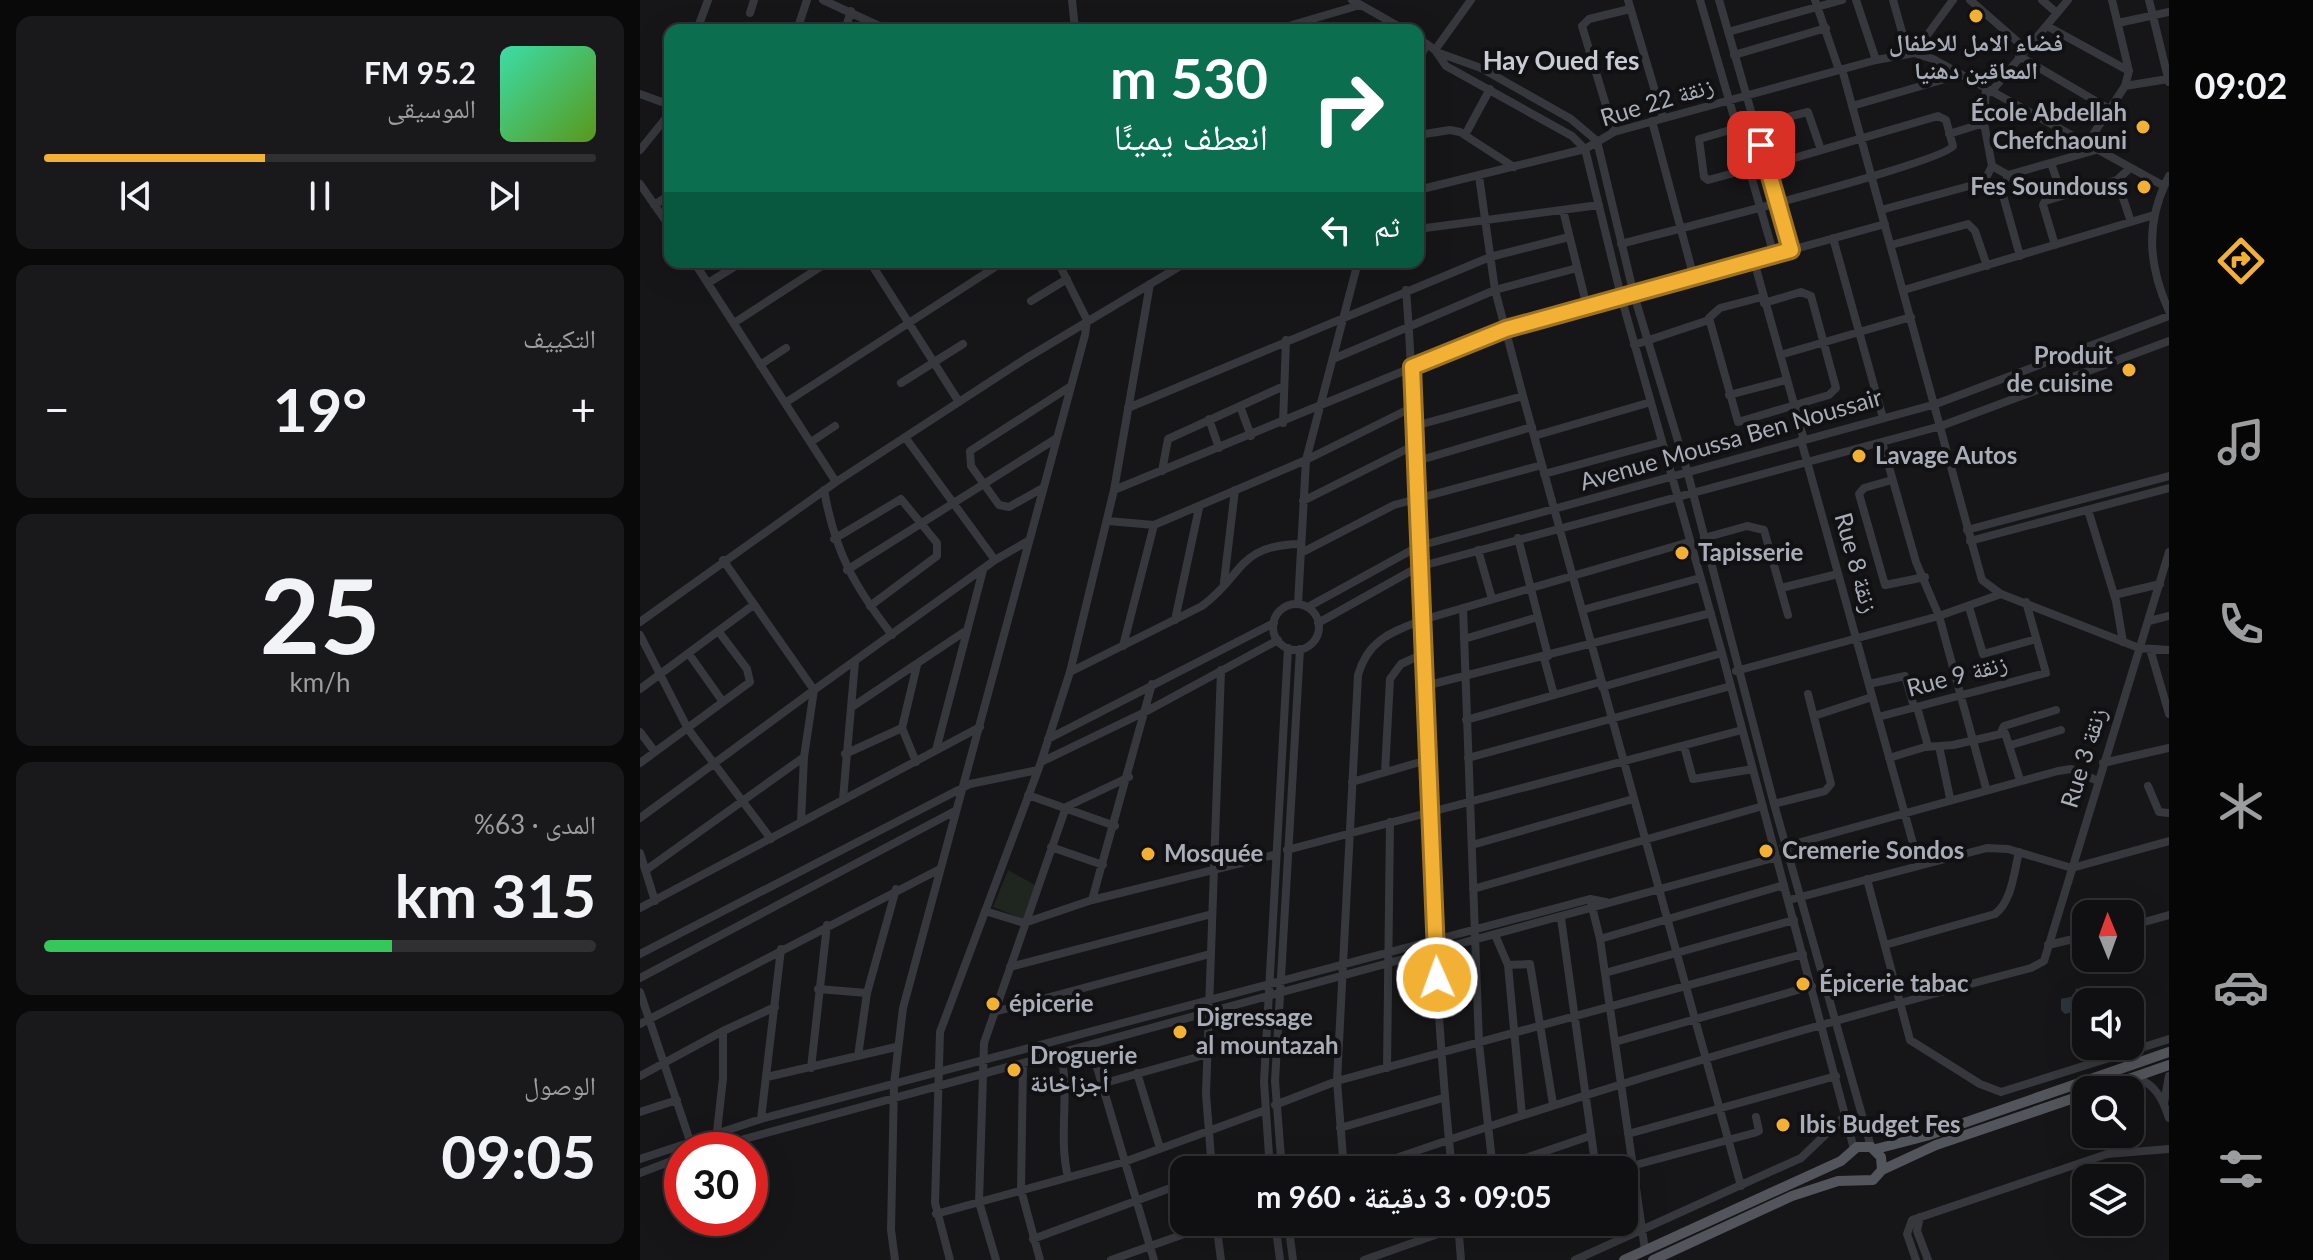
<!DOCTYPE html>
<html lang="ar">
<meta charset="utf-8">
<style>
body{margin:0;font-family:Lato,"Noto Naskh Arabic",sans-serif;background:#19191b;color:#f1f3f6;direction:rtl;height:100vh;display:flex;flex-direction:column;font-size:30px;white-space:nowrap}
*{box-sizing:border-box;margin:0}
p{font-size:26px;color:#9c9d9f}
.icon{flex:none;width:44px;height:44px;fill:none;stroke:currentColor;stroke-width:2;stroke-linecap:round;stroke-linejoin:round}
.map{position:relative;flex:1;overflow:hidden;direction:ltr}
.side{display:flex;flex-direction:column;gap:16px;padding:16px;background:#09090a;width:640px}
.side>*{flex:none}
.hud{position:absolute;left:24px;top:24px;width:760px;height:244px;border-radius:16px;box-shadow:0 8px 32px #0002,0 0 0 2px #303032;direction:rtl;background:#0b6e4f;color:#fff;overflow:hidden}
.needle{width:52px;rotate:359deg}
.buttons{position:absolute;left:1432px;top:900px;display:grid;gap:16px}
.buttons a{display:grid;place-items:center;width:72px;height:72px;border-radius:16px;background:#101012;box-shadow:0 8px 32px #0002,0 0 0 2px #303032;font-size:40px}
.speed{position:absolute;left:24px;top:1132px;display:flex;gap:16px;font-size:40px;font-weight:700;text-align:center}
.speed>*{display:grid;place-content:center;width:104px;height:104px;border-radius:50%;background:#101012;box-shadow:0 8px 32px #0002,0 0 0 2px #303032;line-height:1}
.speed .limit{border:12px solid #d22;background:#fff;color:#111}
.pin{position:absolute;display:grid;place-items:center;width:68px;height:68px;color:#fff;margin:-34px;border-radius:16px;box-shadow:0 4px 12px #0006}
.me{position:absolute;width:88px;margin:-44px;rotate:358deg;stroke-linejoin:round;filter:drop-shadow(0 0 6px #0008)}
.turn{display:flex;align-items:center;gap:28px;height:168px;padding:0 24px;font-size:36px}
.turn .icon{width:104px;height:104px;stroke-width:2.5}
.turn b{display:block;font-size:56px;line-height:68px}
.then{display:flex;align-items:center;height:76px;padding:0 24px;background:#0003;gap:16px;font-size:30px}
.big{font-size:60px;font-weight:700;line-height:1.1}
.side .tile{flex:1;display:flex;flex-direction:column;justify-content:center;gap:12px;min-width:0;padding:0 28px;border-radius:16px;background:#19191b}
.side .dial{align-items:center;gap:0}
.dial b{font-size:104px;line-height:1}
.song{display:flex;align-items:center;gap:24px}
.cover{width:96px;height:96px;border-radius:12px;background:linear-gradient(135deg,hsl(160 70% 55%),hsl(90 70% 35%))}
.played{height:8px;border-radius:4px;background:linear-gradient(90deg,#f2b134 40%,#303032 40%)}
.keys{display:flex;justify-content:space-around;direction:ltr}
.heat{display:flex;justify-content:space-between;align-items:center;font-size:44px;direction:ltr}
.charge{height:12px;border-radius:6px;background:linear-gradient(90deg,#34c759 63%,#303032 0)}
.trip{position:absolute;left:530px;top:1156px;width:468px;height:80px;border-radius:16px;background:#101012;box-shadow:0 8px 32px #0002,0 0 0 2px #303032;font-weight:700;line-height:80px;text-align:center;direction:rtl}
main{display:flex;flex:1;min-height:0}
.tabs{display:flex;flex-direction:column;width:144px;justify-content:space-around;align-items:center;background:#060607;color:#9c9d9f}
.tabs .icon{width:56px;height:56px}
.tabs .selected{color:#f2b134}
.tabs b{font-size:36px;color:#f1f3f6}
.map>svg:first-child{display:block}
.green{fill:#1e261f}
.water{fill:#2c353c}
.lines{fill:none;stroke-linecap:round;stroke-linejoin:round}
.minor{stroke:#37383d;stroke-width:8}
.major{stroke:#53555c;stroke-width:10}
.route-casing{stroke:#9d7322;stroke-width:20}
.route{stroke:#f2b134;stroke-width:14}
.poi-dot{fill:#f2b134;stroke:#111113;stroke-width:3}
.labels{text-anchor:middle;stroke-width:8;stroke-linejoin:round;paint-order:stroke}
.poi-label{font-size:24px;font-weight:bold;fill:#a8adb8;stroke:#111113;text-anchor:start}
.street-label{font-size:24px;fill:#a8adb8;stroke:#111113}
.neighbourhood-label{font-size:26px;font-weight:bold;fill:#c9ccd4;stroke:#111113}
</style>
<main>
<nav class="tabs">
<b>09:02</b>
<svg class="icon selected" aria-label="directions" viewBox="0 0 24 24"><path d="M12 3l9 9-9 9-9-9zM9 14v-3h6M13 9l2 2-2 2"/></svg>
<svg class="icon" aria-label="music" viewBox="0 0 24 24"><path d="M9 18V5l10-2v13"/><circle cx="6" cy="18" r="3"/><circle cx="16" cy="16" r="3"/></svg>
<svg class="icon" aria-label="phone" viewBox="0 0 24 24"><path d="M5 4h4l2 5-3 2q2 4 5 5l2-3 5 2v4C11 20 4 13 5 4z"/></svg>
<svg class="icon" aria-label="climate" viewBox="0 0 24 24"><path d="M12 3v18M4 7l16 10M4 17L20 7"/></svg>
<svg class="icon" aria-label="car" viewBox="0 0 24 24"><path d="M5 17H2v-5l4-1 3-4h7l3 4 3 1v5h-3M9 17h6M6 11h13"/><circle cx="7" cy="17" r="2"/><circle cx="17" cy="17" r="2"/></svg>
<svg class="icon" aria-label="filters" viewBox="0 0 24 24"><path d="M4 7h16M4 17h16"/><circle cx="9" cy="7" r="2"/><circle cx="15" cy="17" r="2"/></svg>
</nav>
<div class="map">
<svg width="1529" height="1260" viewBox="0 0 1529 1260">
<rect width="100%" height="100%" fill="#161618"/>
<path class="green" d="M368,870L395,885L383,919L353,907Z"/>
<path class="water" d="M1436,988L1453,998L1446,1002V1016L1439,1010L1425,1014L1421,1010V999L1435,996Z"/>
<g class="lines">
<path class="minor" d="M183,0L248,30
M432,0L435,30
M712,0L765,30
M988,0L1023,118
M1060,0L1134,255
M1079,0L1151,250
M1175,0L1199,70
M1216,0L1236,60
M1253,0L1268,53
M1330,0L1386,49
M1402,0L1417,13
M1509,0L1529,82
M110,13L114,0
M1478,23L1529,12
M1407,26L1489,71
M57,30L68,0
M157,30L167,0
M205,30L211,11
M635,30L720,5
M1088,32L1202,0
M778,38L795,50L806,66L932,136L945,149L982,300L1082,653L1214,1149
M795,50L831,0
M799,53L841,68L931,119L957,141L994,295L1048,474L1134,804L1231,1147
M1274,53L1313,0
M1094,55L1186,28
M1379,56L1469,109
M778,61L787,44
M1202,69L1342,580L1361,594L1499,648L1529,650
M1485,86L1528,79
M1346,89L1344,123L1352,166L1344,182L1362,192L1368,175L1352,166
M1351,92L1428,0
M0,94L30,105
M1212,106L1319,75
M1012,121L1054,278
M1115,125L1168,112L1181,150
M1097,128L1059,139L1064,177L1068,180L1109,169
M974,132L942,26L949,19L990,9
M1309,134L1344,123
M778,135L810,130L820,132L874,167
M825,135L850,89
M1446,145L1485,86L1489,71L1472,0
M0,150L30,113
M1411,163L1422,195
M1368,175L1456,150
M839,176L855,290L883,396L1101,1186
M1529,176C1505,222 1508,265 1529,311
M1477,180L1491,222
M0,184L30,227
M778,190L945,149L974,132L1236,60L1274,53L1293,59L1524,186
M1362,192L1380,256
M14,205L30,195
M923,210L947,307
M1241,210L1344,182
M778,229L959,205
M1193,238L1243,418
M981,244C1022,233 1303,163 1313,146L1306,120L1298,116L1127,166
M1251,245L1328,224L1335,231L1347,266
M1415,245L1403,205L1405,201L1477,180L1490,168
M1114,261L1164,440
M54,262L196,482
M230,262L319,402
M68,283L94,267
M766,290C774,383 774,476 779,569C788,770 791,971 812,1170
M1264,290L1514,215
M1122,297L1080,308L1069,318L1098,422L1189,395L1196,388L1171,296L1161,292L1124,303
M391,301L427,279
M94,323L188,262
M994,345L1069,320
M1140,355L1271,317
M693,359L855,290L937,268
M120,365L146,348
M261,383L323,344
M1089,395L1146,380
M145,403L363,262
M600,406L611,436
M488,408L850,257L929,237
M569,419L579,448
M643,423L646,340
M775,426L883,396
M894,436L1011,402
M265,437L355,560
M1161,440L1279,865
M171,442L195,426
M1242,442L1276,562L1299,616L1346,788
M777,461L892,427
M522,471L528,439L644,386
M904,474L1022,442
M1252,480L1224,488L1219,494L1245,585L1285,577
M401,489L369,507L359,505L331,466L330,451L431,386
M184,490C195,552 214,586 252,635
M474,490L866,329L1245,224
M663,501L777,444
M1448,510L1476,601L1483,642
M468,521L514,525L666,460L773,407
M1327,530L1529,476
M878,538L908,656
M1064,538L1107,526L1124,530L1148,615
M194,539L261,499L297,543V556L230,606
M1330,541L1529,488
M838,550L852,599
M661,553L754,505L902,465
M83,560L174,690L164,757L161,821
M207,570L417,438
M584,582L595,490
M1141,588L1198,574
M1474,595L1520,584
M658,604L666,460L718,262
M633 627a23 23 0 1 1 46 0a23 23 0 1 1-46 0Z
M668,607L779,546L1296,404L1529,316
M1329,607L1343,654L1396,639
M823,608L839,1044L853,1170
M942,610L1060,578
M535,620L559,508
M1509,621L1529,616
M0,622L196,482L385,359L547,262
M678,623L778,567L1301,426L1529,341
M0,635L48,729L131,839
M824,639L898,617
M483,646L514,525
M1510,649L1529,714
M49,654L83,702
M904,658L914,695
M1096,671L1299,616L1361,594
M430,672L562,606C604,576 596,545 661,544
M1229,684L1265,676L1274,707
M785,686L1071,613
M962,687L1082,653
M0,689L112,606
M212,707L324,632
M1277,707L1288,746
M1174,716L1232,697
M1238,717L1406,673L1386,602
M826,720L960,682
M0,732L15,752
M1361,732L1364,726L1416,710
M408,739L634,623
M1371,745L1421,730
M1044,746L1053,779L1113,769
M1299,746L1310,798
M296,750L343,570
M205,754L262,728
M828,758L1091,686
M1249,758L1285,747L1313,745L1365,733L1380,780
M276,762L262,728L277,665
M401,762L507,711L638,640
M0,763L110,682L107,669L79,632
M1463,763L1529,748
M745,772L750,679L761,664L783,654
M712,782L787,760
M1508,786L1519,812L1529,813
M388,795L475,826
M203,799L215,662
M1134,804L1185,791L1191,784L1168,694
M0,818L174,690L355,560L388,541
M832,845L993,799
M411,847L463,865
M1143,847L1418,771L1431,769L1458,781
M647,850L1102,730
M0,853L15,901
M6,870L164,757
M1227,879L1270,1040L1340,1084L1361,1092L1529,1039
M833,889L1123,806
M452,900L512,684
M1149,900L1347,848L1368,849L1432,868L1529,841
M951,903L960,939L1005,1250
M0,908L340,727
M345,911L384,923L452,900L634,855
M921,918L956,1170
M1490,926L1529,915
M855,935L868,965L882,1115
M960,939L1144,885
M1245,945L1355,914C1372,901 1374,872 1379,852
M1408,945L1446,936
M0,954L330,784L398,770
M868,965L890,964L913,1104
M370,967L572,914
M965,973L1154,920
M0,978L315,811
M178,989L227,993
M0,992L50,1141
M354,1012L570,954
M0,1024L300,869
M83,1031L135,1007
M975,1042L1172,986
M451,1047L514,1260
M421,1054C430,1095 418,1137 428,1177
M218,1056L227,993L256,889
M383,1064L381,1190L400,1260
M171,1068L187,925
M747,1068L750,822
M497,1073L520,1148
M0,1076L83,1031V1078L77,1132
M127,1077L256,1047
M1491,1078C1513,1079 1523,1099 1529,1118
M461,1084L568,1054
M1524,1103L1529,1076
M635,1105L697,1081L1163,954
M0,1112L37,1100
M121,1119L141,949
M700,1128L803,1098
M988,1134L1196,1076
M64,1150L1137,857
M0,1159L121,1119L950,899L966,902
M853,1169L950,1136
M572,1170L566,1094L581,670
M630,1170L624,1082L648,648
M642,1170L635,1081L660,649
M704,1170L697,1081L718,675C728,640 750,633 782,620L1049,542
M722,1170C942,1092 1165,1027 1391,968L1404,961L1529,552
M977,1170L1114,1133L1119,1131L1116,1117
M0,1173L42,1157
M296,1214L484,1162L623,1111
M1280,1217L1277,1231L1288,1260
M576,1222L581,1260
M635,1222L640,1260
M648,1222L653,1260
M818,1223L821,1260
M393,1239L544,1183
M255,1260L251,1230L254,1084L263,1008L445,335L447,320L418,262
M310,1260L295,1203L300,1032L401,762L430,672L474,490L510,284
M356,1260L339,1202L344,1043L426,807L489,777
M471,1260L578,1222
M724,1260L832,1222
M935,1260L1161,1158L1206,1115
M1276,1260L1267,1234L1272,1220L1467,1154L1529,1149"/>
<path class="major" d="M1457,1090L1529,1065
M1236,1149L1286,1136L1529,1052
M1242,1170L1296,1145L1446,1094
M984,1260L1201,1161L1217,1147H1231L1241,1157L1242,1170L1233,1180L1198,1181L1152,1196L1013,1260"/>
</g>
<g class="lines">
<defs>
<path id="route" d="M797,978L772,367L866,329L1151,250L1121,145"/>
</defs>
<use href="#route" class="route-casing"/>
<use href="#route" class="route"/>
</g>
<g class="poi-dot">
<circle cx="1336" cy="16" r="8"/>
<circle cx="1503" cy="127" r="8"/>
<circle cx="1504" cy="187" r="8"/>
<circle cx="1489" cy="370" r="8"/>
<circle cx="1219" cy="456" r="8"/>
<circle cx="1042" cy="553" r="8"/>
<circle cx="1126" cy="851" r="8"/>
<circle cx="508" cy="854" r="8"/>
<circle cx="1163" cy="984" r="8"/>
<circle cx="353" cy="1004" r="8"/>
<circle cx="540" cy="1032" r="8"/>
<circle cx="374" cy="1070" r="8"/>
<circle cx="1143" cy="1125" r="8"/>
</g>
<g class="labels">
<g class="poi-label">
<text x="1336" y="51" text-anchor="middle">فضاء الامل للاطفال<tspan x="1336" dy="28">المعاقين دهنيا</tspan></text>
<text x="1487" y="121" text-anchor="end">École Abdellah<tspan x="1487" dy="28">Chefchaouni</tspan></text>
<text x="1488" y="195" text-anchor="end">Fes Soundouss</text>
<text x="1473" y="364" text-anchor="end">Produit<tspan x="1473" dy="28">de cuisine</tspan></text>
<text x="1235" y="464">Lavage Autos</text>
<text x="1058" y="561">Tapisserie</text>
<text x="1142" y="859">Cremerie Sondos</text>
<text x="524" y="862">Mosquée</text>
<text x="1179" y="992">Épicerie tabac</text>
<text x="369" y="1012">épicerie</text>
<text x="556" y="1026">Digressage<tspan x="556" dy="28">al mountazah</tspan></text>
<text x="390" y="1064">Droguerie<tspan x="390" dy="28">أجزاخانة</tspan></text>
<text x="1159" y="1133">Ibis Budget Fes</text>
</g>
<g class="street-label">
<text transform="translate(1017 102) rotate(-17)" y="8">Rue 22 زنقة</text>
<text transform="translate(1091 440) rotate(-16)" y="8">Avenue Moussa Ben Noussair</text>
<text transform="translate(1216 563) rotate(74)" y="8">Rue 8 زنقة</text>
<text transform="translate(1317 676) rotate(-15)" y="8">Rue 9 زنقة</text>
<text transform="translate(1444 758) rotate(-73)" y="8">Rue 3 زنقة</text>
</g>
<g class="neighbourhood-label">
<text x="921" y="70">Hay Oued fes</text>
</g>
</g>
</svg>
<div class="buttons">
<a><svg class="needle" viewBox="-14 -14 28 28"><path d="M0-13l5 13h-10z" fill="#e53935"/><path d="M0 13l5-13h-10z" fill="#9c9d9f"/></svg></a>
<a><svg class="icon" aria-label="sound" viewBox="0 0 24 24"><path d="M4 9h4l5-4v14l-5-4H4zM17 9q2 3 0 6"/></svg></a>
<a><svg class="icon" aria-label="search" viewBox="0 0 24 24"><circle cx="10" cy="10" r="6"/><path d="M15 15l6 6"/></svg></a>
<a><svg class="icon" aria-label="layers" viewBox="0 0 24 24"><path d="M12 4l9 5-9 5-9-5zM3 14l9 5 9-5"/></svg></a>
</div>
<div class="speed"><div class="limit">30</div></div>
<div class="pin" style="left:1121px;top:145px;background:#d93025"><svg class="icon" aria-label="arrive" viewBox="0 0 24 24"><path d="M6 21V4h12l-3 4 3 4H6"/></svg></div>
<svg class="me" style="left:797px;top:978px" viewBox="-20 -20 40 40"><circle r="17" fill="#f2b134" stroke="#fff" stroke-width="3"/><path d="M0-11L8 9 0 5-8 9z" fill="#fff"/></svg>
<div class="trip">09:05 · 3 دقيقة · 960 m</div>
<div class="hud">
<div class="turn"><svg class="icon" aria-label="right" viewBox="0 0 24 24"><path d="M7 20v-9h11M14 6l5 5-5 5"/></svg><div><b>530 m</b>انعطف يمينًا</div></div>
<div class="then">ثم<svg class="icon" aria-label="left" viewBox="0 0 24 24"><path d="M17 20v-9H6M10 6l-5 5 5 5"/></svg></div>
</div>
</div>
<section class="side">
<div class="tile">
<div class="song"><i class="cover"></i><div><b>95.2 FM</b><p>الموسيقى</p></div></div>
<div class="played"></div>
<div class="keys"><svg class="icon" aria-label="previous" viewBox="0 0 24 24"><path d="M18 5L8 12l10 7zM5 5v14"/></svg><svg class="icon" aria-label="pause" viewBox="0 0 24 24"><path d="M8 5v14M16 5v14"/></svg><svg class="icon" aria-label="next" viewBox="0 0 24 24"><path d="M6 5l10 7-10 7zM19 5v14"/></svg></div>
</div>
<div class="tile"><p>التكييف</p>
<div class="heat"><a>−</a><b class="big">19°</b><a>+</a></div>
</div>
<div class="tile dial"><b>25</b><p>km/h</p></div>
<div class="tile"><p>المدى · 63%</p><b class="big">315 km</b><div class="charge"></div></div>
<div class="tile"><p>الوصول</p><b class="big">09:05</b></div>
</section>
</main>
